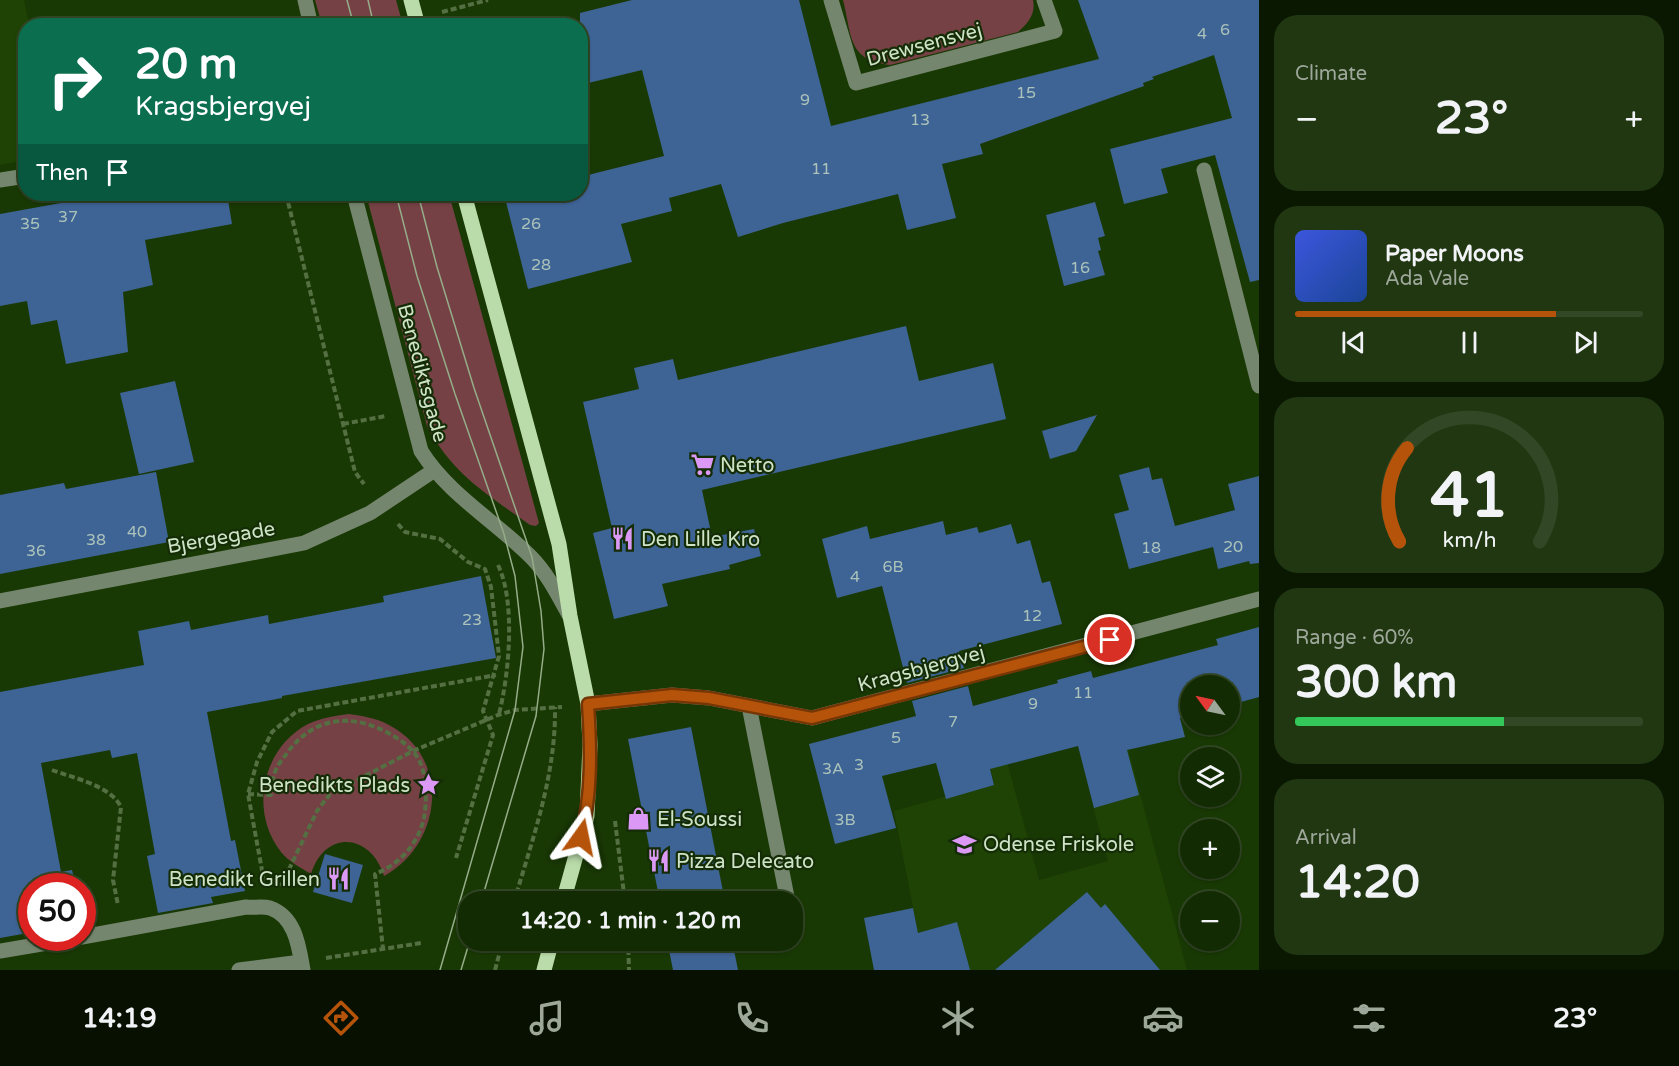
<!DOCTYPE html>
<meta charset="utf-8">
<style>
body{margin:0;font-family:"Varela Round",sans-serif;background:#203712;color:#f1f3f6;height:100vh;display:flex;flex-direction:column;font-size:22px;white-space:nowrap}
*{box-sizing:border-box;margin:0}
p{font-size:20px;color:#9da79a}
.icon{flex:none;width:33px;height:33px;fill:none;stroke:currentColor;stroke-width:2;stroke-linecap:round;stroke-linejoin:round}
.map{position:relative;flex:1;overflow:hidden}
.panel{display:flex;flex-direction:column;gap:15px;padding:15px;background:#0a1802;width:420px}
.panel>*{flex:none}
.guide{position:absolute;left:18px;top:18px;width:570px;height:183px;border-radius:24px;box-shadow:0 2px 4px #0004,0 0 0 2px #324725;background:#0b6e4f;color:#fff;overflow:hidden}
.needle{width:39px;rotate:303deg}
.tools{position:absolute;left:1180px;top:675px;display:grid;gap:12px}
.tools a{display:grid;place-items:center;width:60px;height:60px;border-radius:50%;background:#132b03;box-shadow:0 2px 4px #0004,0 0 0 2px #324725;font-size:30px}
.speed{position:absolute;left:18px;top:873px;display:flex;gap:12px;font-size:30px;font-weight:700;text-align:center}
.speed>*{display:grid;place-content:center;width:78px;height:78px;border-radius:50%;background:#132b03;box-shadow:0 2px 4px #0004,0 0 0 2px #324725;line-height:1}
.speed .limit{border:9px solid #d22;background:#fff;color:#111}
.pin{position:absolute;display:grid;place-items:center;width:51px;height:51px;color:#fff;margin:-26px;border:3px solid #fff;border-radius:50%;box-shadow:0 2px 6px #0007}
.me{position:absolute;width:66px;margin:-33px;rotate:12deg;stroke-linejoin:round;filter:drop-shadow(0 0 4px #0008)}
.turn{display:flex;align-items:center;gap:21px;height:126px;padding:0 18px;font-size:27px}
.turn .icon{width:78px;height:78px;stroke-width:2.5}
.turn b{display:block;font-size:42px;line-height:51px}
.then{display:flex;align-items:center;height:57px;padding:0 18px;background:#0003;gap:12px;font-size:22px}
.big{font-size:45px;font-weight:800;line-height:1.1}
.panel .tile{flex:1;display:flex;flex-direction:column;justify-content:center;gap:9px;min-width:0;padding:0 21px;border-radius:24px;background:#203712}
.panel .dial{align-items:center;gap:0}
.dial svg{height:156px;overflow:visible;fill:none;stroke:#324725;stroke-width:7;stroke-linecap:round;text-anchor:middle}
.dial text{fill:#f1f3f6;stroke:none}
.song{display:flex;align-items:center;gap:18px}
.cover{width:72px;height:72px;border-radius:9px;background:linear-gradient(135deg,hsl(230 70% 55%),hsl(220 70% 35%))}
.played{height:6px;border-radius:3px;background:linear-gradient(90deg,#b45309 75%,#324725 75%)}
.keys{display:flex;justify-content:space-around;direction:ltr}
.heat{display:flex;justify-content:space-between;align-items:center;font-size:33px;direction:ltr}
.charge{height:9px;border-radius:4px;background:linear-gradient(90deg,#34c759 60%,#324725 0)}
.trip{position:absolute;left:458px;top:891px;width:345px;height:60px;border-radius:24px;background:#132b03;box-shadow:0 2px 4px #0004,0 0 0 2px #324725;font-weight:800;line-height:60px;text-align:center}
.menu{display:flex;height:96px;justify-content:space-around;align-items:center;background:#081101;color:#9da79a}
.menu .icon{width:42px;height:42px}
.menu .active{color:#b45309}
.menu b{font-size:27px;color:#f1f3f6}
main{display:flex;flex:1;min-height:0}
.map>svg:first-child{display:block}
.built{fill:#1e4305}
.green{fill:#754145}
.building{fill:#3e6395}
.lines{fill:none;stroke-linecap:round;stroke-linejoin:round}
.path{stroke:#547043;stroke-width:4;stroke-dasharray:6 3;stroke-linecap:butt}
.minor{stroke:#75866e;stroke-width:15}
.major{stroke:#b9dcaa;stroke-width:15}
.tram{stroke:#95ad89;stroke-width:1.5}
.route-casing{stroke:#753606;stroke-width:15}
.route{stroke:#b45309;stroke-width:10}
.labels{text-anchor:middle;stroke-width:4.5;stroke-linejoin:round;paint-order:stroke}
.number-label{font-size:16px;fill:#abc3ba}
.street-label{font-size:20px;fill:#cfe3c7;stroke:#152d06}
.poi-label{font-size:20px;fill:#cfe3c7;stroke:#152d06;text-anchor:start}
</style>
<main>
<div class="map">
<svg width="1259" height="970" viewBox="0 0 1259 970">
<rect width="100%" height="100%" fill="#193904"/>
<path class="built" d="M0,0H24L29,25L26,26L25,160L0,165Z
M1117,707L1187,970H911L919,937L894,811L994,783L990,765L1006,758L1039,880L1108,861L1093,807L1111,802Z"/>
<path class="green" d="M315,0H396L403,25H322Z
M843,0H1033C1036,14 1028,23 1018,32L890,65C847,60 852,35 843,0Z
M366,194H449L539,523L536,526L530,525C487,494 453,475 427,426Z
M349,714C363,716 376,718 389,725C452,758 442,844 384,876C371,833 325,829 311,874C301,868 288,861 281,852C249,812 262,748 308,724C321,718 334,716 349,714Z"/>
<path class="building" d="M632,0H799L831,126L1099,59L1078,0H1259V280L1250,282L1215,155L1161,169L1168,193L1124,204L1110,149L1232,118L1214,55L1152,77L1154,79L1143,83L1144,86L980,144L983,154L942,164L956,218L907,230L898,194L783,223L738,237L721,184L669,198L672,211L621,224L632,262L528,289L504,194H580V177L664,156L642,70L580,85V13Z
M111,194H227L232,224L145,240L153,285L123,292L128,352L66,364L57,320L31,325L27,301L0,306V214Z
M1095,202L1105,236L1098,238L1101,250L1098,251L1105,275L1064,286L1046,215Z
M906,326L919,381L993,363L1006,419L702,490L712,537L754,529L761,556L729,565L730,569L662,584L668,606L614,619L593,533L612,528L583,402L639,389L634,368L673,359L678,380Z
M175,381L194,462L139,474L120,393Z
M1097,415L1076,451L1050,459L1042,431Z
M1149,467L1152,480L1162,478L1175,526L1235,510L1228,484L1259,476V563L1250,564L1249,561L1218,569L1213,547L1129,569L1114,514L1129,510L1119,475Z
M156,472L169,542L0,574V495L64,483L66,489Z
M943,521L946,535L977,527L979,533L1011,524L1017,544L1030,540L1042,583L1050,581L1062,624L959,651L964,668L907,683L882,586L837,598L822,539L867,526L870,539Z
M481,576L496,658L282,696V698L207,712L231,841L235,840L245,891L211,897L213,903L158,913L147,856L155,854L137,753L112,758L110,750L41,763L61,872L72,870L76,886H32V936L28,933L0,938V692L144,665L138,631L189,621L191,630L268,615L269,624L384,602L383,596Z
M1259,627V697L1230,705V686H1191V715L1180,718L1185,737L1127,750L1139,795L1094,808L1078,746L990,769L994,785L946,799L936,763L882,776L896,828L835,844L809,744L916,716L912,701L968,686L973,706L1058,683L1057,680L1091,671L1093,678L1218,645L1216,639Z
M691,727L725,902H660L628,739Z
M325,854L363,865L352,903L313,892Z
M1087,892L1101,908L1105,904L1160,970H995Z
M913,908L918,933L957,922L970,970H874L864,918Z
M667,940H732L738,970H673Z"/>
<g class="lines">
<path class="path" d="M442,12L488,0
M286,194L355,472L364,484
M343,424L386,416
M398,524L405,532L440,539L468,562L485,569L491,587L499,656L483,711L493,735L456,858
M498,565C516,602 509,675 499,714
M52,770C73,778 110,785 121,807L113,880L118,905
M248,794L271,795C272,787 272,779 275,772C277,765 283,759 287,753C315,715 354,713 392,735C402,741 413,749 419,760C427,776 427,800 424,818C418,844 400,864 375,874L383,949
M615,821L625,902
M264,881L248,794L257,762L272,732L297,711L496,675
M281,886L317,811L330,794L413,751L498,715L515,710L562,707
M514,902C533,837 556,775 555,707
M628,940L629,970
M326,958L421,943
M495,970L503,940"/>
<path class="minor" d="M305,0L311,26
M831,0L856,83L1055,31L1044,0
M1204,170L1259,386
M0,180L26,176
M354,194L421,451C448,494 495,521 531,557C547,573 558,595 569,615
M0,601L304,543L370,513L433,471
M588,704L672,695L709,698L812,718L1259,599
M749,706L788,902
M792,924V926
M82,937L246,907C253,908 263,906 270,908C296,917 299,948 303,970
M0,951L77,938
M239,970L301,962"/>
<path class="major" d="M411,0L418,26
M464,194L559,544L570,616L588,704L590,745L587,816L563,902
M544,970L552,940"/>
<path class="tram" d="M347,0L354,26
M368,0L374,26
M396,194L417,276L455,394L504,534L515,576L523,647L515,710L440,970
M418,194L437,267L474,388L532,557L541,611L544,649L536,716L481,902
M461,970L470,940"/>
</g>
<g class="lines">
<defs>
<path id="route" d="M581,837C592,795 591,748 588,704L672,695L709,698L812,718L1110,640"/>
</defs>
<use href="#route" class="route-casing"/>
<use href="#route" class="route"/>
</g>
<defs>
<symbol id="supermarket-bare" viewBox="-9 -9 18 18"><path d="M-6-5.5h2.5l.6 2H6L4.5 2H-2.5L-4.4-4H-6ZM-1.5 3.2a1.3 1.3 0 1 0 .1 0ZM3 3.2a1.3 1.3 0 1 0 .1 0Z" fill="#db99f5" stroke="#152d06" stroke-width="2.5" paint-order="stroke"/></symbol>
<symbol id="restaurant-bare" viewBox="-9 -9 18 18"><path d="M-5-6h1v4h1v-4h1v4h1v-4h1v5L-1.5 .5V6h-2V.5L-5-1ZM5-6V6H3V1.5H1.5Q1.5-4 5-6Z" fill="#db99f5" stroke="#152d06" stroke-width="2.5" paint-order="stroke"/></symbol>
<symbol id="sight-bare" viewBox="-9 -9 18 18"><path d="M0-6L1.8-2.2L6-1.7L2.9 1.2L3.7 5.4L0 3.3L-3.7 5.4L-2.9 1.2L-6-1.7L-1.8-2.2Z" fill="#db99f5" stroke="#152d06" stroke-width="2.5" paint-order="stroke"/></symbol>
<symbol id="shop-bare" viewBox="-9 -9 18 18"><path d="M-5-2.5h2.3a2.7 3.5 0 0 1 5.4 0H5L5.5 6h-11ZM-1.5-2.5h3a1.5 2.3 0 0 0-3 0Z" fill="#db99f5" stroke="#152d06" stroke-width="2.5" paint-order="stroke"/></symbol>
<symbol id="school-bare" viewBox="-9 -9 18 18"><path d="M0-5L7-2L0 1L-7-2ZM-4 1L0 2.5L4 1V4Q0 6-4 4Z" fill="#db99f5" stroke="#152d06" stroke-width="2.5" paint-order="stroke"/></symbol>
</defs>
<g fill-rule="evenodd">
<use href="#supermarket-bare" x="686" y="448" width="33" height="33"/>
<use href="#restaurant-bare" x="606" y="522" width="33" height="33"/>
<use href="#sight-bare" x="412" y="768" width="33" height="33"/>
<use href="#shop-bare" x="622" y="802" width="33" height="33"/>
<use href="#school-bare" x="948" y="828" width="33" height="33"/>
<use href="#restaurant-bare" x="642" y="844" width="33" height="33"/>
<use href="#restaurant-bare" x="322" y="862" width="33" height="33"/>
</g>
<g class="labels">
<g class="number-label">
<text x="1225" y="35">6</text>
<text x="1202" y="39">4</text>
<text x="1026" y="98">15</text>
<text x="805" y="105">9</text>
<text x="920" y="125">13</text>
<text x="821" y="174">11</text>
<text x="68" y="222">37</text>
<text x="30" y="229">35</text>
<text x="531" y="229">26</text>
<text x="541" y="270">28</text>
<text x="1080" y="273">16</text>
<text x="137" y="537">40</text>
<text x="96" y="545">38</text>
<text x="1233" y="552">20</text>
<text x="1151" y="553">18</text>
<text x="36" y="556">36</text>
<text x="893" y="572">6B</text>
<text x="855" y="582">4</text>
<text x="1032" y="621">12</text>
<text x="472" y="625">23</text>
<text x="1083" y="698">11</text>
<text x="1033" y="709">9</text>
<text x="953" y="727">7</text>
<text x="896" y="743">5</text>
<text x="859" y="770">3</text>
<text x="833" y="774">3A</text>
<text x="845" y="825">3B</text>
</g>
<g class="street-label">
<text transform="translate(924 44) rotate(-15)" y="7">Drewsensvej</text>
<text transform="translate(423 373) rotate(75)" y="7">Benediktsgade</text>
<text transform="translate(221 537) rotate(-10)" y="7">Bjergegade</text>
<text transform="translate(921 668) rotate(-15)" y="7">Kragsbjergvej</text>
</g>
<g class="poi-label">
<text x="720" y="472">Netto</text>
<text x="641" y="546">Den Lille Kro</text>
<text x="410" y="792" text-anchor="end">Benedikts Plads</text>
<text x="657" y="826">El-Soussi</text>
<text x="983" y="851">Odense Friskole</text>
<text x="676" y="868">Pizza Delecato</text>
<text x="320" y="886" text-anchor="end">Benedikt Grillen</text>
</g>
</g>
</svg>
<div class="tools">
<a><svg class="needle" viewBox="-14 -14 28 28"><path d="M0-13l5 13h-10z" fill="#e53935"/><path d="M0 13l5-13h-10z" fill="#9da79a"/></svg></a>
<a><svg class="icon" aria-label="layers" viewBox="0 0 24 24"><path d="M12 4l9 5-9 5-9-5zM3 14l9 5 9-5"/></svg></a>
<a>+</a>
<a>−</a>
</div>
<div class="speed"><div class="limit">50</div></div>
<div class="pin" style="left:1110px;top:640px;background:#d93025"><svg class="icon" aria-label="arrive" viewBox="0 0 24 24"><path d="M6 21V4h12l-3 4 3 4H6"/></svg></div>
<svg class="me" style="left:581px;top:837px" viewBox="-20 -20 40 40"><path d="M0-17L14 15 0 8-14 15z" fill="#b45309" stroke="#fff" stroke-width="4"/></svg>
<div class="trip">14:20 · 1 min · 120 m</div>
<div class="guide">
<div class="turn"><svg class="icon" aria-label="right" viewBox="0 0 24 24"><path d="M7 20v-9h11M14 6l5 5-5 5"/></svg><div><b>20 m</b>Kragsbjergvej</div></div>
<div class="then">Then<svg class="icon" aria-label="arrive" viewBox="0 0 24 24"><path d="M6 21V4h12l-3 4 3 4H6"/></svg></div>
</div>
</div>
<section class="panel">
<div class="tile"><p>Climate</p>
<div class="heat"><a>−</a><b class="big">23°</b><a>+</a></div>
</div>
<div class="tile">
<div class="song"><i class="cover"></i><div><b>Paper Moons</b><p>Ada Vale</p></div></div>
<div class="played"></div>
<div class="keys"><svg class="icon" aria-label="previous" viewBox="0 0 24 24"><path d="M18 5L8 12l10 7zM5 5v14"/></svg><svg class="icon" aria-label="pause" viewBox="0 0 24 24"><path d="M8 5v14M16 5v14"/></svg><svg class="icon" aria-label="next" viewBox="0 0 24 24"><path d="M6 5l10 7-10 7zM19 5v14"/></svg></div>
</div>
<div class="tile dial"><svg viewBox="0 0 100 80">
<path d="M14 69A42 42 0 1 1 86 69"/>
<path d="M14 69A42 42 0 0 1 18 21" stroke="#b45309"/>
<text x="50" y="56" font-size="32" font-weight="700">41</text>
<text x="50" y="72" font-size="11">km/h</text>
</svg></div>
<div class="tile"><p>Range · 60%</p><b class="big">300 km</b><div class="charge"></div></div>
<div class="tile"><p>Arrival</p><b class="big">14:20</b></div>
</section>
</main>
<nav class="menu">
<b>14:19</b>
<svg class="icon active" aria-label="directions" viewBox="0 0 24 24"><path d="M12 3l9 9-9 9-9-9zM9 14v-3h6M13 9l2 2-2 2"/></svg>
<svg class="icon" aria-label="music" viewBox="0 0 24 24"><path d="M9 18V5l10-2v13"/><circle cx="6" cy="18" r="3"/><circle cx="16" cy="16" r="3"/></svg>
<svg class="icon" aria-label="phone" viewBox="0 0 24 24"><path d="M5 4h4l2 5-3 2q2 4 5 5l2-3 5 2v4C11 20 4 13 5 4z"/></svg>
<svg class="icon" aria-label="climate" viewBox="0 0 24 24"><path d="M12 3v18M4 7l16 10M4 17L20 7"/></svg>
<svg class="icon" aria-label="car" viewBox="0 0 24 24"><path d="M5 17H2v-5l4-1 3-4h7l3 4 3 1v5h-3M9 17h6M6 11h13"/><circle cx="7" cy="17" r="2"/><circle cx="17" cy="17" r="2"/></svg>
<svg class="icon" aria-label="filters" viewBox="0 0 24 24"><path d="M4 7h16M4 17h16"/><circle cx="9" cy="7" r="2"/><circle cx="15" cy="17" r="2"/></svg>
<b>23°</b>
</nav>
